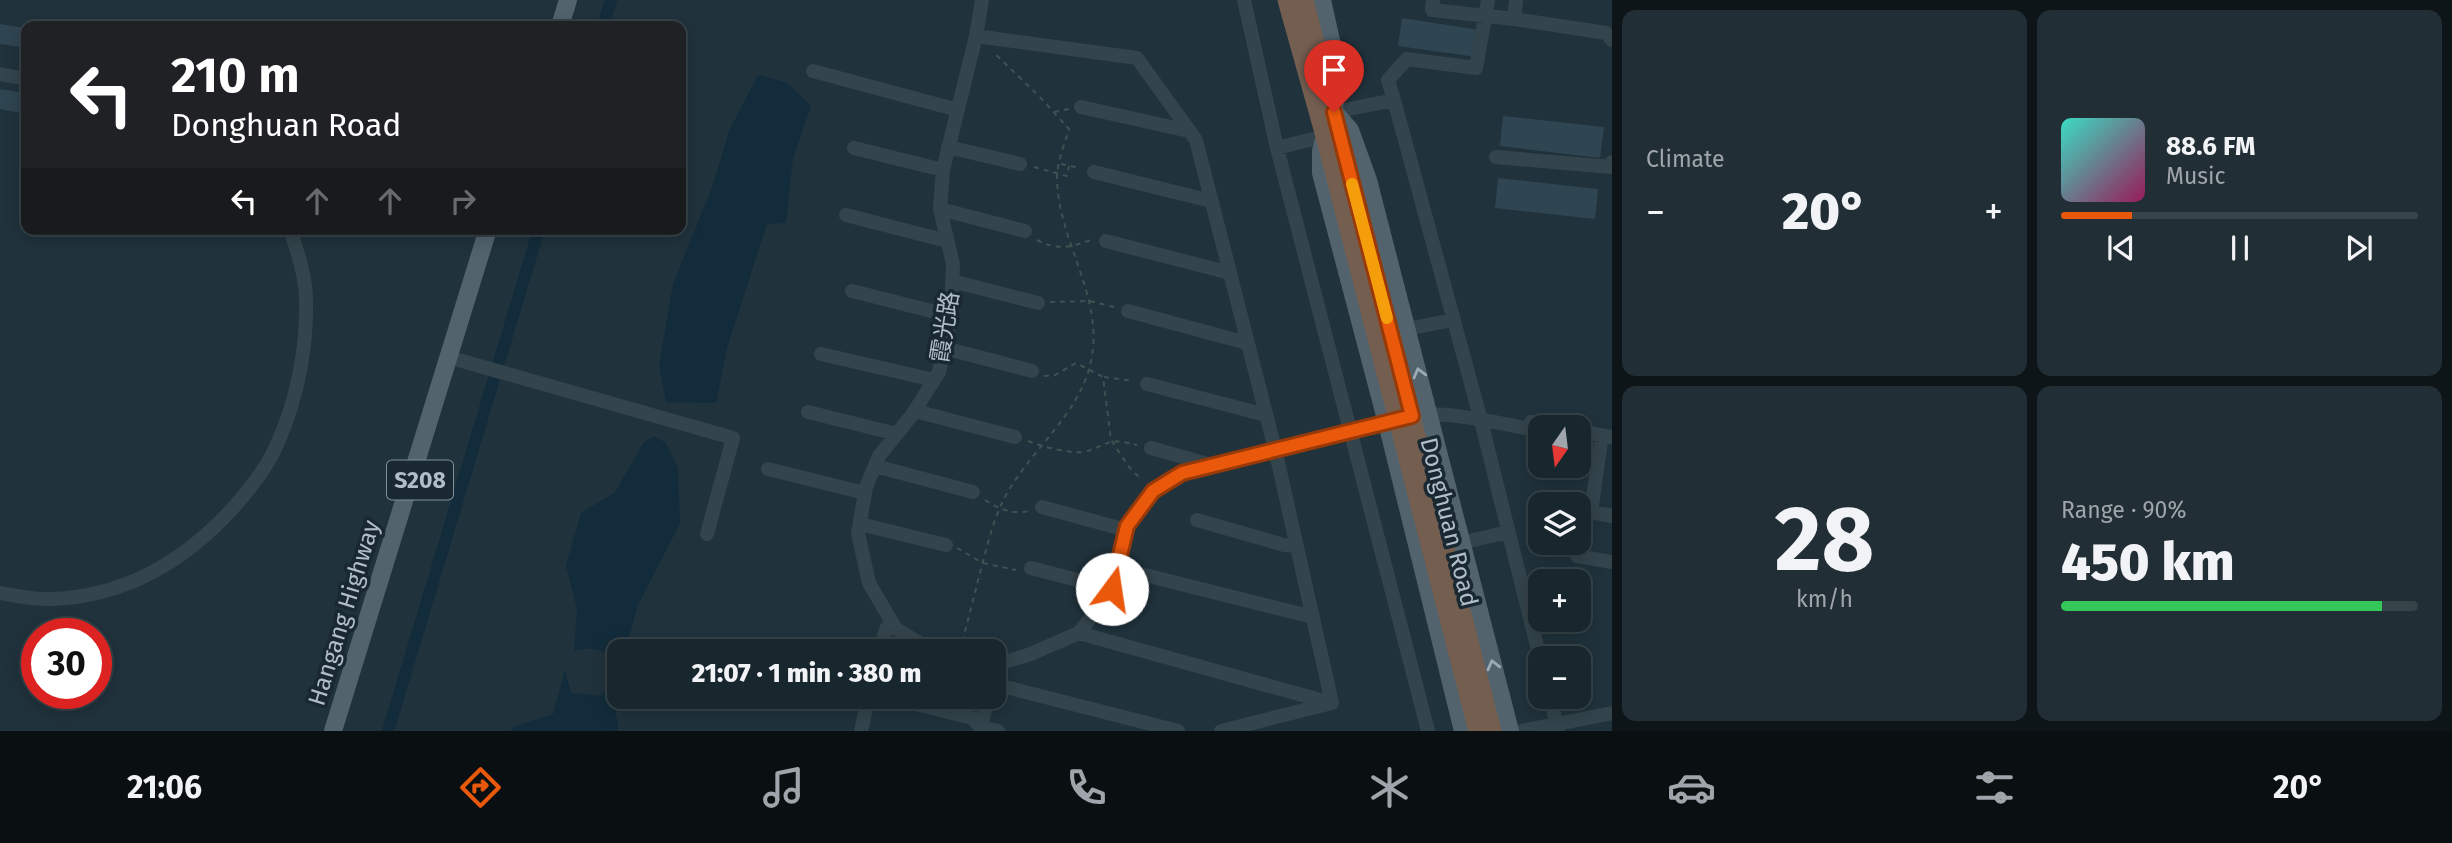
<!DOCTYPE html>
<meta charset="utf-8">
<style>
body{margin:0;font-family:"Fira Sans","Noto Sans SC",sans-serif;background:#212e35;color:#f1f3f6;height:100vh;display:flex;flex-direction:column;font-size:26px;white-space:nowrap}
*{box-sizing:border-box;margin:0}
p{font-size:23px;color:#9fa5aa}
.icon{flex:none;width:38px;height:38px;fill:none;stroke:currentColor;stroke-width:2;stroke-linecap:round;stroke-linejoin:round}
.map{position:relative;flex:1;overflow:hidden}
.panel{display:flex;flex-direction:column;gap:10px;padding:10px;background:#0d1519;width:840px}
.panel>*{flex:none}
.hud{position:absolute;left:21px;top:21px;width:665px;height:214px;border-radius:14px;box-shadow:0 4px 18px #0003,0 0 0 2px #364349;background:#202124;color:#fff;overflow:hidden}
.needle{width:46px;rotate:194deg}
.buttons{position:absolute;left:1528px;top:415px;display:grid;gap:14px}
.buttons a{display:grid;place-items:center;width:63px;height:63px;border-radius:14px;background:#18262d;box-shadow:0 4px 18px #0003,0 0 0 2px #364349;font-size:35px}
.speed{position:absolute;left:21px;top:618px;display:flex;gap:14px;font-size:35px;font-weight:700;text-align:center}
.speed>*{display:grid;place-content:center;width:91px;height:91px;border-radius:50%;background:#18262d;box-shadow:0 4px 18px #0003,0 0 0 2px #364349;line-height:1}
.speed .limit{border:10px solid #d22;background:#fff;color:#111}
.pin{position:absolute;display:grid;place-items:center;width:60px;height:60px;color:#fff;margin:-72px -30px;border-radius:50% 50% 50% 0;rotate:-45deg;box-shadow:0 0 7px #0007}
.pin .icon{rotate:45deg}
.me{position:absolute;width:77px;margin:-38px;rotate:14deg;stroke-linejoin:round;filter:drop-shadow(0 0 5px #0008)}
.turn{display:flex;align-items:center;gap:24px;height:147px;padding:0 35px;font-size:32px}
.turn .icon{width:91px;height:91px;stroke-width:2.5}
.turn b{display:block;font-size:49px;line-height:60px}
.lanes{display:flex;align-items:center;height:66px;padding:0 35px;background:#0003;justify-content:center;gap:35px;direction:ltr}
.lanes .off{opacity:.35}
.big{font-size:52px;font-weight:800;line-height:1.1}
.panel .card{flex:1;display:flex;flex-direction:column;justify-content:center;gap:10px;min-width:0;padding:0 24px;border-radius:14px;background:#212e35}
.panel .dial{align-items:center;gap:0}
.dial b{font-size:91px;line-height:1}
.song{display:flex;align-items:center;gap:21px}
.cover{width:84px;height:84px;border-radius:10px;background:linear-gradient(135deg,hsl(170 70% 55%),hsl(330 70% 35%))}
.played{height:7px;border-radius:4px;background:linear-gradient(90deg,#ea580c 20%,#364349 20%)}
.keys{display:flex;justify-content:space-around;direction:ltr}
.heat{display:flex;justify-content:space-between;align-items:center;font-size:38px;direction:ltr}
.charge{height:10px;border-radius:5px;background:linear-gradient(90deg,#34c759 90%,#364349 0)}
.panel .tiles{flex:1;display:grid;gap:10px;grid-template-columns:repeat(2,1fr)}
.trip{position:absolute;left:607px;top:639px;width:399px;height:70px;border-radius:14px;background:#18262d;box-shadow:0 4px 18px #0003,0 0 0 2px #364349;font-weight:800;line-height:70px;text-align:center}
.dock{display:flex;height:112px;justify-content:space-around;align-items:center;background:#0a0f12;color:#9fa5aa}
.dock .icon{width:49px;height:49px}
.dock .active{color:#ea580c}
.dock b{font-size:32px;color:#f1f3f6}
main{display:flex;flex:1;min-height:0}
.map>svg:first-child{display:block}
.water{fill:#132c3b}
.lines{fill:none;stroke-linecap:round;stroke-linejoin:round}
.canal{stroke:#132c3b;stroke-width:12}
.building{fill:#2f4551}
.path{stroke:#3b5552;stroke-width:2;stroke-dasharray:5 5;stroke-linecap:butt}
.minor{stroke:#34444c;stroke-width:14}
.major{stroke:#52636d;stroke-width:18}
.highway{stroke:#735e50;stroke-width:19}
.oneway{stroke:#9cacb6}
.route-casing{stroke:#983908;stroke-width:18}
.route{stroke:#ea580c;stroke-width:12}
.slow{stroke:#f59e0b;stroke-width:12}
.labels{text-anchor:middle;stroke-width:7;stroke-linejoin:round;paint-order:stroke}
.shield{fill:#1a2831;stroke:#82919b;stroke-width:2}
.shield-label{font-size:23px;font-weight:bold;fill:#afbec8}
.street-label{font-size:24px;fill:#afbec8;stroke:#1a2831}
</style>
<main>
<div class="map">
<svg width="1612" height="731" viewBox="0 0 1612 731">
<rect width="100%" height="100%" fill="#20323c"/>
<path class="water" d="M758,75L787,83L811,106L793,158L786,223L767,224L727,348L716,403L666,402L659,365L673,284L711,190L730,129Z
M654,436L666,443L678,469L680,523L638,605L625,651H620C620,669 617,685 615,703C614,712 619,721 618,731H511L513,727L553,714L565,670L571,693L600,696L613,683L615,659C602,650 590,646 574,651L577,609L566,566L581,513L615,492L644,442Z"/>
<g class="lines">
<path class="canal" d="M603,26L611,0
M388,731L539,229"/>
</g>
<path class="building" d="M1402,18L1486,31L1483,58L1398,46Z
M0,24L26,28V48L0,44Z
M0,89L26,93V114L0,109Z
M1503,116L1604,127L1600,158L1500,146Z
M1498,178L1598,189L1595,219L1495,208Z"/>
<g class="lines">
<path class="path" d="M1054,112L1069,109
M1061,164L1080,168
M1034,167L1067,176L1069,166
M1037,240C1057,251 1071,247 1091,240
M1050,302L1090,301L1114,307
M1044,376L1055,375L1076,363L1103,377L1111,440L1129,467L1142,480
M1104,377L1133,381
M1028,441C1040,446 1070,454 1083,452C1110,446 1103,436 1137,445
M985,500C999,509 1013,515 1029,511
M957,548L983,563L1016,570
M960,651C967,624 974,596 981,569C989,539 995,511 1012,485C1038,444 1081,410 1091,361C1105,296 1056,239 1057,175C1058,160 1065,143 1069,129L1039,96L993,52"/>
<path class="minor" d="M1244,0L1277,148L1428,731
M1433,0L1432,10L1514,19
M1516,0L1514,19L1606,33L1612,40
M976,36L1137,58L1196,140L1275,449L1332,703L1221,731
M813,71L958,110
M0,74L26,79
M1394,100L1388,80L1407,59L1476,68L1488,0
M1081,107L1189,131
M1334,112L1394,100L1479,413L1540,658
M948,147L1020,164
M854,148L943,170
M1277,148L1325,136
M1496,157L1611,167L1612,162
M1094,172L1211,201
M940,209L1025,231
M846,215L947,241
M1106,241L1230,273
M952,281L1038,303
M852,291L951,316
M1128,311L1247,343
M1396,331L1453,320
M944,348L1032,371
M821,354L934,380
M448,357L733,438L707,534
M1147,384L1266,415
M915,411L1015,437
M808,412L897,434
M1420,415C1451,411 1508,425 1540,431
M1531,422L1558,427
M1578,431L1612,437
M1602,435L1591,512L1612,516
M1151,448L1211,465
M875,466L973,492
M768,469L865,493
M1042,507L1126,530
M1197,520L1284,545L1297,546
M860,524L946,545
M1452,545L1508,532
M1577,556L1612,562
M1031,568L1112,589
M1117,568L1313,617
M0,593C17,596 35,600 53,599C129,596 191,557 240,500C255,482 269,464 278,442C297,400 307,348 306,302C306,277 298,253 290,229
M1079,633L1331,703
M880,651L886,629L893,624
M933,651L896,629L869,583L858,533L866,487L879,456L912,415L939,372L951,316L953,264L940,209L943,170L976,36L982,0
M994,665L1028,655L1079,633L1112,589L1127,526L1153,491L1182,473L1275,449L1397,421
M994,684L1178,731
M884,696L972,718L981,727L998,731
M1550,696L1558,730
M861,731L869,696
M980,731L988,696
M1521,731L1612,713"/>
<path class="major" d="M1322,0L1336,63L1334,112L1350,130L1368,180L1510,731
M560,26L568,0
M1325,136L1321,151V173L1387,423L1463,731
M333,731L488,229"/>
<path class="highway" d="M1287,0L1325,136L1478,731
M1304,0L1492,731"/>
</g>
<defs><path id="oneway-chevron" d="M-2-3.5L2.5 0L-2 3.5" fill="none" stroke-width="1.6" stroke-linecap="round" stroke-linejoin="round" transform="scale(1.75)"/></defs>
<g class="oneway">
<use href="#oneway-chevron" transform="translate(1419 373) rotate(-105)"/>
<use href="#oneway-chevron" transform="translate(1493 665) rotate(-104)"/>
</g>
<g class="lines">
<defs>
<path id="route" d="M1112,589L1127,526L1153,491L1182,473L1412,416L1334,112"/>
</defs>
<use href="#route" class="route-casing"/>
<use href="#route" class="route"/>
<path class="slow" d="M1352,184L1387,318"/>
</g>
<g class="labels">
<rect class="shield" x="387" y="460.5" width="66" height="39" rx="5"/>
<g class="shield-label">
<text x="420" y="488">S208</text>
</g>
<g class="street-label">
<text transform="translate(945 327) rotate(-81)" y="8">霞光路</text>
<text transform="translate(1449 522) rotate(76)" y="8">Donghuan Road</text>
<text transform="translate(344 613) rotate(-73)" y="8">Hangang Highway</text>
</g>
</g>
</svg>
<div class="buttons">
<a><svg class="needle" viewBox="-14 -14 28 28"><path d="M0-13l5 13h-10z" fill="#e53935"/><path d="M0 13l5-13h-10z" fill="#9fa5aa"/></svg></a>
<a><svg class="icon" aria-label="layers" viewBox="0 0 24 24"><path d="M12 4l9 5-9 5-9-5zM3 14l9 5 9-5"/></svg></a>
<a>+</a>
<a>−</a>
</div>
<div class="speed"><div class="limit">30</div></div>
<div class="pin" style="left:1334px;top:112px;background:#d93025"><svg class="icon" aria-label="arrive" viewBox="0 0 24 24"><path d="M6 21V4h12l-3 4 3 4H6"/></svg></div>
<svg class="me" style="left:1112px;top:589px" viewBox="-20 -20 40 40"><circle r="19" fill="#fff"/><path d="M0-13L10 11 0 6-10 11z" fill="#ea580c"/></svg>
<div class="trip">21:07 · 1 min · 380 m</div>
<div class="hud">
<div class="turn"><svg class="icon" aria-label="left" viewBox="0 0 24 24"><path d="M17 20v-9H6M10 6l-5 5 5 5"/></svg><div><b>210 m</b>Donghuan Road</div></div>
<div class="lanes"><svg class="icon" aria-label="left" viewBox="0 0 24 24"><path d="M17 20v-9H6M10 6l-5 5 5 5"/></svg><svg class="icon off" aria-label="ahead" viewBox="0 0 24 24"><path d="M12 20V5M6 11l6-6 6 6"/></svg><svg class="icon off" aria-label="ahead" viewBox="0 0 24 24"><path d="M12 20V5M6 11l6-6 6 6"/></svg><svg class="icon off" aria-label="right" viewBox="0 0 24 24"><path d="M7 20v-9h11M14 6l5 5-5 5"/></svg></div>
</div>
</div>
<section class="panel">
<div class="tiles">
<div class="card"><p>Climate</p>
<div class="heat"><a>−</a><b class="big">20°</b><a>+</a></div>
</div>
<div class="card">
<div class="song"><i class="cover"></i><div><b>88.6 FM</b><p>Music</p></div></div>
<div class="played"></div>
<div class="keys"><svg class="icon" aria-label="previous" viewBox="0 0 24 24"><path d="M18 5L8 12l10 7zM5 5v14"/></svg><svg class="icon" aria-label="pause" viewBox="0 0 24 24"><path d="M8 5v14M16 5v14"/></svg><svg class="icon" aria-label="next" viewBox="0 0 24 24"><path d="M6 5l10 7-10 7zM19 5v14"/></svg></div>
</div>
<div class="card dial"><b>28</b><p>km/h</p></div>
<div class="card"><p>Range · 90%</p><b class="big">450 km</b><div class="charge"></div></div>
</div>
</section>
</main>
<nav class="dock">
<b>21:06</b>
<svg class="icon active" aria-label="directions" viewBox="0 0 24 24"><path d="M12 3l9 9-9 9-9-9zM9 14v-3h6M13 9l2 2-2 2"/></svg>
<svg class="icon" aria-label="music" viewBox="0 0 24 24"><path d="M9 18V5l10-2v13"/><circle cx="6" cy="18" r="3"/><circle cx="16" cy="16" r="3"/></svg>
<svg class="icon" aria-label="phone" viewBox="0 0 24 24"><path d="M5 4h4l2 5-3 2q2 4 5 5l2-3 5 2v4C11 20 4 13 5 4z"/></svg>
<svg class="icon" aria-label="climate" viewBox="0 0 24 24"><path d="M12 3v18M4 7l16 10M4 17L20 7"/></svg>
<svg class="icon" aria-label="car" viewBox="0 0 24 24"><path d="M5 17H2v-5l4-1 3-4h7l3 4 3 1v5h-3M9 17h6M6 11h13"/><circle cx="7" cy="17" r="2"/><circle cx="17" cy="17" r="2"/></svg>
<svg class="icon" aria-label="filters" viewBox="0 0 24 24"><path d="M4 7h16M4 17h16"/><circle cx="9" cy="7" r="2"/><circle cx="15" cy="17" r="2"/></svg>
<b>20°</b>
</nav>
